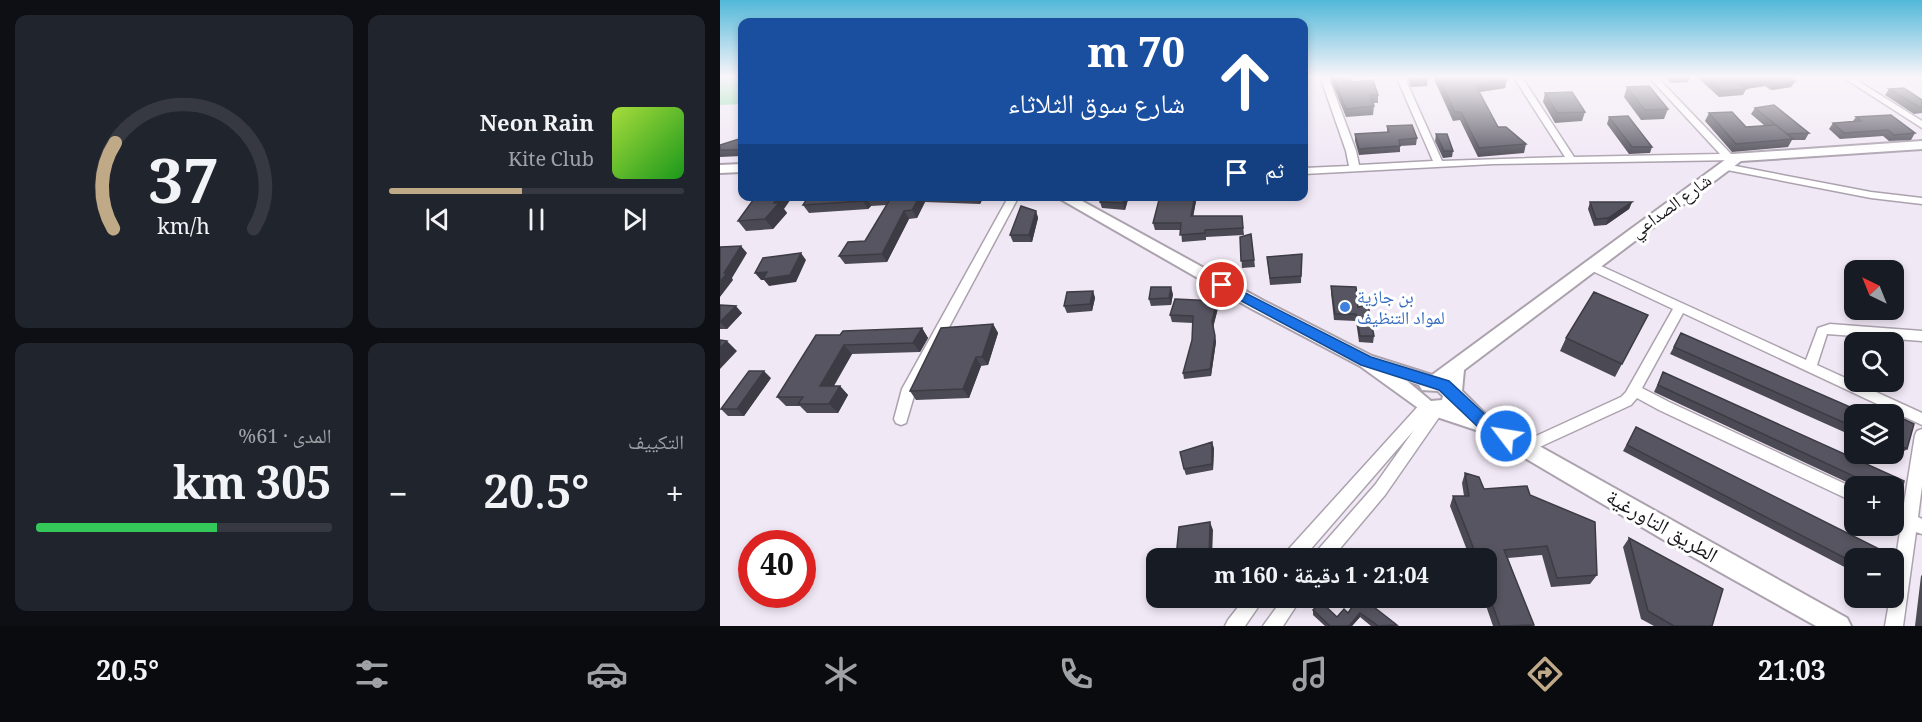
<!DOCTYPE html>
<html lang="ar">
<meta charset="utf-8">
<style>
body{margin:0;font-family:Georgia,"Noto Naskh Arabic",serif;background:#20242c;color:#f1f3f6;direction:rtl;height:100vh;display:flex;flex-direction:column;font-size:22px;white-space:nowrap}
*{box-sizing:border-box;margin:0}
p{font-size:20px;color:#9ea1a6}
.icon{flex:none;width:33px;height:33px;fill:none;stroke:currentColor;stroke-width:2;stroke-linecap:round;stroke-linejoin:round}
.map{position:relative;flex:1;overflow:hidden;direction:ltr}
.side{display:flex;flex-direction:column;gap:15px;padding:15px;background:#0d0f14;width:720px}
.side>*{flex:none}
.top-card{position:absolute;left:18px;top:18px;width:570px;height:183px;border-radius:12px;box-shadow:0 3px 9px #0003;direction:rtl;background:#1a4fa0;color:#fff;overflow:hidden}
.needle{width:39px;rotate:317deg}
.buttons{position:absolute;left:1124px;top:260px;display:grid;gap:12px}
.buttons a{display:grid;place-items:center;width:60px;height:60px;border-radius:12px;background:#171b24;box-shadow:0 3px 9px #0003;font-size:30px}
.speed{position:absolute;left:18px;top:530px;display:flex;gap:12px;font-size:30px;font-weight:700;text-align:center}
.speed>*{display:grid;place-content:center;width:78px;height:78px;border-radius:50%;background:#171b24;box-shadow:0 3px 9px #0003;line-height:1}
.speed .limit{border:9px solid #d22;background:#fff;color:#111}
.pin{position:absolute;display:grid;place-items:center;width:51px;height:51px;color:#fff;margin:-26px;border:3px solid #fff;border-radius:50%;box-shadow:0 2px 6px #0007}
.me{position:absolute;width:66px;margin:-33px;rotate:301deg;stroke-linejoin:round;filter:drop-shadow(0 0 4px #0008)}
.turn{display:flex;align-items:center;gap:21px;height:126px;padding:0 24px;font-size:27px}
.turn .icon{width:78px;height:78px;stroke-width:2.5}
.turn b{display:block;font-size:42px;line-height:51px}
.then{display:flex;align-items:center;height:57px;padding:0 24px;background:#0003;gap:12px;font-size:22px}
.big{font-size:45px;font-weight:800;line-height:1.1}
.side .tile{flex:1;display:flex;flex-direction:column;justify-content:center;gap:9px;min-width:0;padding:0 21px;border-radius:12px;background:#20242c}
.side .dial{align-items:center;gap:0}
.dial svg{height:156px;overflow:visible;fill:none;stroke:#363941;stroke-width:7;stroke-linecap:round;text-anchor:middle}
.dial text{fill:#f1f3f6;stroke:none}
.song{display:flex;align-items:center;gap:18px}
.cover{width:72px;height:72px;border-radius:9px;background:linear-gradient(135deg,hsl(80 70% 55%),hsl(120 70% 35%))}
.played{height:6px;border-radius:3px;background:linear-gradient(90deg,#c0a987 45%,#363941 45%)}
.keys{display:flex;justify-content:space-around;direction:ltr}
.heat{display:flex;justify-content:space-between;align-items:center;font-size:33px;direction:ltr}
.charge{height:9px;border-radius:4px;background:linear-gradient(90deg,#34c759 61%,#363941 0)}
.side .tiles{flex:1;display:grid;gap:15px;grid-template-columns:repeat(2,1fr)}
.trip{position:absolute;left:426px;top:548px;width:351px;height:60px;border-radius:12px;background:#171b24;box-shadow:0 3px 9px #0003;font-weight:800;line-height:60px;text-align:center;direction:rtl}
.tab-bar{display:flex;height:96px;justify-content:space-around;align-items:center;background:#090b0e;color:#9ea1a6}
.tab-bar .icon{width:42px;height:42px}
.tab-bar .selected{color:#c0a987}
.tab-bar b{font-size:27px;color:#f1f3f6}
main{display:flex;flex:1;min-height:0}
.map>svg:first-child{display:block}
.green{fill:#8ddfaa}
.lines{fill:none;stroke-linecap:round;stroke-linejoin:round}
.street-casing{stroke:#aba2ae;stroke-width:3}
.secondary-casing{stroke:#aba2ae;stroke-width:4}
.street{fill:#fff;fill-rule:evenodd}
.secondary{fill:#fff;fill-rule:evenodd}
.wall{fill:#4b4953}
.shaded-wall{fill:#3d3c44}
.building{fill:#575561;stroke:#3d3c44;stroke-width:1.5}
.route{fill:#1a73e8;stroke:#114b97;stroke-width:1.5}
.shop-dot{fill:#3f7fe0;stroke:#fff;stroke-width:2}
.labels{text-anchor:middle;stroke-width:6;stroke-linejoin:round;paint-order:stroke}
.street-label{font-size:18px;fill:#18151a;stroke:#fff}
.shop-label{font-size:18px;fill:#366cbe;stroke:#fff;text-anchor:start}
.near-street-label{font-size:21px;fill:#18151a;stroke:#fff}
</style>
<main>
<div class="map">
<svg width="1202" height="626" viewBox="0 0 1202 626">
<rect width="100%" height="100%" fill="#f1e8f5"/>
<path class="green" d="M0,76H22V104L0,105Z"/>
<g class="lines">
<defs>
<path id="street" d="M600,76H608L636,151L639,165L713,161L676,76H684L722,161L845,157L793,76H801L854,157L1000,154L928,76H936L1011,154H1018L1023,157L1018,160L773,164L584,174V168L629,166L626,151Z
M1121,76H1130L1202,121V128Z
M1005,164L1151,192L1202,198V204L1151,198L1002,169L1000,167Z
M289,196H299L196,389L186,423L181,425L176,423L174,419L182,389Z
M870,261L1086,360L1098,328L1110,324L1202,331V341L1107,334L1097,365L1202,413V425L963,313L922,388L949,402L1134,488V502L939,410L917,398L911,405L811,451L806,453L801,451L799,447L801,443L901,397L906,392L953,309L866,268L864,265L866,262Z
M707,400L713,405H722L724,409L722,413L665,495L612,558H594L596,552L655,485L694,430L583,558H564L566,552L702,402Z
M1202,429V486L1198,517L1202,519V534L1196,532L1183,626H1165L1170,597H1173V577L1181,525L1173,521V506L1183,510L1195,435L1197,431Z
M526,597H545L525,626H505L508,620Z
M564,597H582L563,626H543Z"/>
<path id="secondary" d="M1202,141V149L1021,161L744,370L742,391L769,418L1127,618L1131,626H1096L966,553L759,431L705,413L640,366L532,309L335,196H353L544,301L652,356L712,375L1013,154ZM687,381L699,385L702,390L718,391L723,396L722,400L711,401Z
M22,164V172L0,173V165Z"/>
</defs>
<use href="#street" class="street-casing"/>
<use href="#secondary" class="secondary-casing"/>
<use href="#street" class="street"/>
<use href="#secondary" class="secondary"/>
</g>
<path class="wall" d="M609,76H629L632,82L658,95V103H653L654,106L653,115L626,117Z
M687,76H706L708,79L707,86L691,87Z
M715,76H783L785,88L759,92L778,127L806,144L804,153L758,157L740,120L733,121L714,79Z
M944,76H971L968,82L951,83Z
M976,76H1067L1075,81L1071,87L1051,90L1045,86L1026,89L1023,95L999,97Z
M907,87L948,109L944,119L921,120L904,97Z
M1169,89L1202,100V113L1194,114L1165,95Z
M825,93L865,112L862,121L835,123L823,102Z
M1035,108L1089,133L1085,140H1072L1068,147L1012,152L985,121L989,113L1026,127L1045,126L1031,114Z
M889,117L932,147L930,153L909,154L887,124Z
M1136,117L1195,133L1191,140L1169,141L1163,136L1120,139L1109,129L1113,123L1133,121Z
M667,126L697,138L696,145L680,146V152L639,155L635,141V134L667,132Z
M716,134L733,151L732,157L723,158L715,141Z
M22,138V156L0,157V145Z
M89,196H264L260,204L205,202L197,218L189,219L167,262L125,264L119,256L145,241L167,205L151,206L148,209L89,213L83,205Z
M382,196H409L405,210L382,208L380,202Z
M431,196H477L473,216H522L524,235L486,237V240L462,242L461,230H435L433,223L440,197L431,198Z
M870,202H912L909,209L886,225L874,226L868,209Z
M64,209L67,213L53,229L26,231L18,221Z
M316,211L318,218L312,242H293L290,235Z
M531,234L535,267L522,268L520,237Z
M582,254L581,283L550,285L547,257Z
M611,286L638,307L654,336L653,343L639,342L636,321L614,320L611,293Z
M373,291L375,298L372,311L347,313L344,306Z
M453,294L451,305L431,306L429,299Z
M497,301L498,308L493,327L496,342L491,376L464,379L463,373L472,340L473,323L452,322L450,315Z
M0,305L22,313L7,329H0Z
M928,315L895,377L840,351L846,338Z
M273,324L278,333L268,365L261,366L249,398L196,400L190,391Z
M202,328L208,338L200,352L132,354L114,386H120L128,395L118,413H87L80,406H66L57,397L120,335Z
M961,333L1134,414V435L1133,436L950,354Z
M943,372L1184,481L1179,502L1173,506V486H1135L934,392Z
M51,378L24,416H8L1,409Z
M1157,406L1173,414H1150Z
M1173,414L1187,449L1179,455L1173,452Z
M916,427L1134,558V572L903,451Z
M494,448L493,470L466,475L464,469Z
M745,473L764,489L810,495L877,575L870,584L831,587L822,555L788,558L813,626H773L763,597H766V558H750L730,506L733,496H744L742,483Z
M909,538L992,626H934L921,619L903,547Z
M1202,575V626H1195L1201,576Z
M639,597L677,626H651L640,617L632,626H605L593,615V610L617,617L628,613Z"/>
<path class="shaded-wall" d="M787,80L785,88L754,93L755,84Z
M1048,80L1045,86L1018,90L1020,84Z
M1075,81L1071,87L1051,90L1054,84Z
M58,196H73L64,209L67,213L53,229L45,219Z
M200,196H202L205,202L197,218L192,210Z
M257,196H264L260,204Z
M405,196H409L405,210L403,203Z
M475,196H477L472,223L471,216Z
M146,198L151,206L148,209L143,201Z
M912,202L909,209L886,225L888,218Z
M184,211L189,219L167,262L162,254Z
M316,211L318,218L312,242L309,235Z
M21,246L27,253L12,278L13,280L0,297V282L4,273Z
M81,253L86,260L76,282L49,286L44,280H41L35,273L47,272Z
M451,287L453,294L451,305L449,298Z
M373,291L375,298L372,311L370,304Z
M497,301L498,308L493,328L492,321Z
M16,306L22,313L7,329L0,322Z
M273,324L278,333L268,365L262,357Z
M202,328L208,338L200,352L193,343Z
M495,336L496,342L491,376L490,369Z
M7,341L17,351L0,369V348Z
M124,345L132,354L108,395L100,386Z
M256,357L261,366L249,398L243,389Z
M44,371L51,378L24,416L17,409Z
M120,386L128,395L118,413L109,404Z
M492,442L494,448L493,470L492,464Z
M490,522L493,530L492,558H489Z
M640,613V617L632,626H629Z"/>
<path class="building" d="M613,76H629L632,82L653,80L658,95H650L654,106L626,109Z
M690,76H706L708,79L692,81Z
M718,76H783L787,80L755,84L778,127H786L806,144L759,148L741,112H735Z
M952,76H971L954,77Z
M985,76H1067L1075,81L1054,84L1048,80L1020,84L1026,89L1002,91Z
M929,86L948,109L925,110L907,87Z
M1184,88L1202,100V107H1199L1169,89Z
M852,92L865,112L837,113L825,93Z
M1054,105L1089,133L1067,134L1035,108Z
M1012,112L1026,127L1056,125L1073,139L1016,144L989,113Z
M1171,115L1195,133L1174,135L1168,130L1124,133L1113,123L1141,121L1136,117Z
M908,116L932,147H912L889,117Z
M692,125L697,138L679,140L680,146L639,149L635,134L669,132L667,126Z
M716,134H727L733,151H724Z
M22,138V150H0V145Z
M36,196H58L54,203H59L45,219L18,221Z
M89,196H171L146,198L143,201L83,205Z
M172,196H200L192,210L184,211L162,254L119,256L128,242L145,241Z
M382,196H405L403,203L380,202Z
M440,196H475L471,216H522L523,228L485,230V233L460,235L461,223H433Z
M870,202H912L888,218L876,219Z
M301,206L316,211L309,235H290Z
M531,234L534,260L521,261L520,237Z
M21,246L4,273H7L0,282V247Z
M81,253L70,275L43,279L47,272L35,273L43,258Z
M582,254L581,276L550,278L547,257Z
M611,286L636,287L638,307L648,305L654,336H640L636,314H615Z
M431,287H451L449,298L429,299Z
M373,291L370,304L344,306L347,292Z
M874,292L928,315L902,364L846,338Z
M455,299L497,301L492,321L495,336L490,369L463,373L472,340L473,316L450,315Z
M0,305L16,306L0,322Z
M273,324L262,357H256L243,389L190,391L221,328Z
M202,328L193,343L124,345L100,386H120L109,404H78L83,397H57L96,335H120L123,331Z
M961,333L1146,414H1134V427L954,347Z
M0,340L7,341L0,348Z
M29,371H44L17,409H1Z
M943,372L1184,481L1179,502L1173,499V486H1145L1144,485L1142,480L938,385Z
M1157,406L1173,414H1155Z
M1173,414L1194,424L1187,449L1173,442Z
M916,427L1173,556V559V558H1134V563L1125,558L907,445Z
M492,442V464L464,469L460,452Z
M745,473L759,477L764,489L807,486L810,495L875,522L877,575L837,578L827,546L784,550L814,625L780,626L766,587V558H757L750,539L733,496H749Z
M490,522L489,558H456L459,527Z
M909,538L1003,589L992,626H954L928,611Z
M639,597H641L677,625L656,626L657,625L640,613L629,626H610L593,610L601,602L617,617L624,609L628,613Z"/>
<linearGradient id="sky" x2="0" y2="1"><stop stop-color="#51b8d9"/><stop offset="0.47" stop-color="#f9f5fa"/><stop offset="1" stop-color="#f9f5fa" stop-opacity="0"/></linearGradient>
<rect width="1202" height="163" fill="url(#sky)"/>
<path class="route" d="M502,281L651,357L729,381L771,420L791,431L794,436L791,440L786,442L760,429L719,390L641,365L497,288L495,285L497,282Z"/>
<circle class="shop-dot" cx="625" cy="307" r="6"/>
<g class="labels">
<g class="street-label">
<text transform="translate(951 206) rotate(-36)" y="6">شارع الصداعي</text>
</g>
<g class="shop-label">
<text x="637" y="303">بن جازية<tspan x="637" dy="21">لمواد التنظيف</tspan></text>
</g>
<g class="near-street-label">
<text transform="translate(942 526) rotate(30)" y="7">الطريق التاورغية</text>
</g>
</g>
</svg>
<div class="buttons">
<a><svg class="needle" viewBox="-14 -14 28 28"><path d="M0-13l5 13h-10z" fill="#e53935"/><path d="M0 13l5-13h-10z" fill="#9ea1a6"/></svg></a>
<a><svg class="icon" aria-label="search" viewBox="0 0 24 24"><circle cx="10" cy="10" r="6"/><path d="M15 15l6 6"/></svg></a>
<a><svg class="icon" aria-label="layers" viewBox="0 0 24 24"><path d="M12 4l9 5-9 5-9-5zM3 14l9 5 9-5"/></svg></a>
<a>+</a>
<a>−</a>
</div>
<div class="speed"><div class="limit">40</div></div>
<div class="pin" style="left:502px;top:285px;background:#d93025"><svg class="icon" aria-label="arrive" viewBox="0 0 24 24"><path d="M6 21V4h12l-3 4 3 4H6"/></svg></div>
<svg class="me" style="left:786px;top:436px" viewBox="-20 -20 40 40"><circle r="17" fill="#1a73e8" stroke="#fff" stroke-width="3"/><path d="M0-11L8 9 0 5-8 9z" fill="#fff"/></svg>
<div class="trip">21:04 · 1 دقيقة · 160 m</div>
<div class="top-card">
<div class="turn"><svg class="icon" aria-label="ahead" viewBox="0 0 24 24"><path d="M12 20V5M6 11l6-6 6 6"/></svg><div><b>70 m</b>شارع سوق الثلاثاء</div></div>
<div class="then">ثم<svg class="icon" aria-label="arrive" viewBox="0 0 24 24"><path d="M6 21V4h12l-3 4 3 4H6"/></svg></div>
</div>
</div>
<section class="side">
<div class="tiles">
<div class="tile">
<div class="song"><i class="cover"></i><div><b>Neon Rain</b><p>Kite Club</p></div></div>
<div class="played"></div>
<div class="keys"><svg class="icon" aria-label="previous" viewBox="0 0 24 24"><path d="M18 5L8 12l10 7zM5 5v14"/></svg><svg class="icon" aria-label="pause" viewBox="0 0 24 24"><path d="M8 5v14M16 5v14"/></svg><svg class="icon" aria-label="next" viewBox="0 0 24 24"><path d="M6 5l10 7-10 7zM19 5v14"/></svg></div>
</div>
<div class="tile dial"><svg viewBox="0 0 100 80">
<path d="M14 69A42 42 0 1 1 86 69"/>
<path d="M14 69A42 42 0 0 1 15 25" stroke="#c0a987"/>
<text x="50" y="56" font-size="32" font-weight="700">37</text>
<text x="50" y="72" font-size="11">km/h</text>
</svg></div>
<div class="tile"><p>التكييف</p>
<div class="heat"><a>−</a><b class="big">20.5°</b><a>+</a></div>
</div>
<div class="tile"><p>المدى · 61%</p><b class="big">305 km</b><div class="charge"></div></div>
</div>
</section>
</main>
<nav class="tab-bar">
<b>21:03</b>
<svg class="icon selected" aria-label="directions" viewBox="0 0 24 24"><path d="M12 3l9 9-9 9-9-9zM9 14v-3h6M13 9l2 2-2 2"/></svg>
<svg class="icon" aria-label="music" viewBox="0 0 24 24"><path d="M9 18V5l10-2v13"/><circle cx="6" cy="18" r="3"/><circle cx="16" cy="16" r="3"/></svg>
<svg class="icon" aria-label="phone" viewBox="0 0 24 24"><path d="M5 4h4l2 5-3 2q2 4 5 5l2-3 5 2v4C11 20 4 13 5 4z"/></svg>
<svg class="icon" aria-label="climate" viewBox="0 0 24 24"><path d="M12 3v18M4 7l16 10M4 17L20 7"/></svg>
<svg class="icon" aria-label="car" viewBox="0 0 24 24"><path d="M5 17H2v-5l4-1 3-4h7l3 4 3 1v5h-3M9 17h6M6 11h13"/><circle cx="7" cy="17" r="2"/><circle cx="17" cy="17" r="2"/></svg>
<svg class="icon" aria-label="filters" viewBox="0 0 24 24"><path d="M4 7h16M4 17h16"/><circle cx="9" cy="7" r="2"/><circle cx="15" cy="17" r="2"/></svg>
<b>20.5°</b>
</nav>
